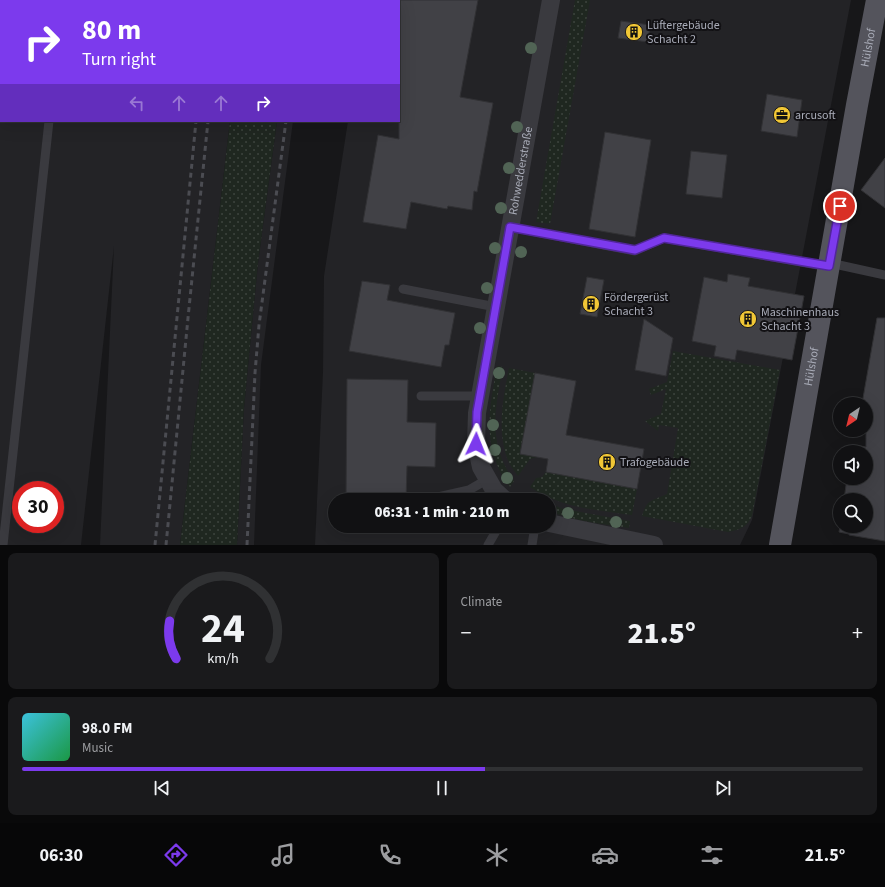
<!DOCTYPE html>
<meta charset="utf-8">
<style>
body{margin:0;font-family:"Source Sans 3",sans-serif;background:#1a1a1c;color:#f1f3f6;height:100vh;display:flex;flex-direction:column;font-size:15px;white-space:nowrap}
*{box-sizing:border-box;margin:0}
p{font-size:13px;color:#9c9da0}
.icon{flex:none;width:22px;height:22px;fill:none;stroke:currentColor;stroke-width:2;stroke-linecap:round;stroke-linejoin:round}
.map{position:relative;height:545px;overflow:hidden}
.drawer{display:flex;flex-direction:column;gap:8px;padding:8px;background:#09090a;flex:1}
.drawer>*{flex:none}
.guide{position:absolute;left:0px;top:0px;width:400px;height:122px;box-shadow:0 4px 16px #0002,0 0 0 1px #303133;background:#7c3aed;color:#fff;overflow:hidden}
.needle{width:26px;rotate:215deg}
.fabs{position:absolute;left:833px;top:397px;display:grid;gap:8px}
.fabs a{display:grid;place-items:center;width:40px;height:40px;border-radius:50%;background:#111113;box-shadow:0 4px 16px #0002,0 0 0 1px #303133;font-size:20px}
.speed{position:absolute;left:12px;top:481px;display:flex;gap:8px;font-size:20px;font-weight:700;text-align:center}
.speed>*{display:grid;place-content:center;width:52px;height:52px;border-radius:50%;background:#111113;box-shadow:0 4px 16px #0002,0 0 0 1px #303133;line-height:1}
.speed .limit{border:6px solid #d22;background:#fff;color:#111}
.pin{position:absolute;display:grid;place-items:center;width:34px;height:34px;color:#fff;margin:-17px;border:2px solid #fff;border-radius:50%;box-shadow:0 1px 4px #0007}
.me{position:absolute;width:44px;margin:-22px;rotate:2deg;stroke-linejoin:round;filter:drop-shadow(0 0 3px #0008)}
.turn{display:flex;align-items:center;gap:14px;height:84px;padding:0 16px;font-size:18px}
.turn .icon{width:52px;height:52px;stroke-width:2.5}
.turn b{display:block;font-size:28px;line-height:34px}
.lanes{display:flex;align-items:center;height:38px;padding:0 16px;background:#0003;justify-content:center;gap:20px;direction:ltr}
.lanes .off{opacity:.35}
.big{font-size:30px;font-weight:800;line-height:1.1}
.drawer .widget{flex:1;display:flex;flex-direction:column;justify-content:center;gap:6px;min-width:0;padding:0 14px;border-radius:8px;background:#1a1a1c}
.drawer .dial{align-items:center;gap:0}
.dial svg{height:104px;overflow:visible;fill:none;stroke:#303133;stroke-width:7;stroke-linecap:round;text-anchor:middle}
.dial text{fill:#f1f3f6;stroke:none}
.song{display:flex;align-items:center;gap:12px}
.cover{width:48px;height:48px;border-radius:6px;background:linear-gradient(135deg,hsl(190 70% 55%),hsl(140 70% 35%))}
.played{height:4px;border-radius:2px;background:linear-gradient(90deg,#7c3aed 55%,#303133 55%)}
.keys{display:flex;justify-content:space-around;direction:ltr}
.heat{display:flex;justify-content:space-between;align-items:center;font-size:22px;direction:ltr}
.drawer .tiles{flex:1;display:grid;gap:8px;grid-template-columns:1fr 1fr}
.widget:last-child{grid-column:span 2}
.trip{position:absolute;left:328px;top:493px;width:228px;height:40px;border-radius:20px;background:#111113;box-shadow:0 4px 16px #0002,0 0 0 1px #303133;font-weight:800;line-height:40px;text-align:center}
.dock{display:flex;height:64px;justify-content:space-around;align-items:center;background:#070708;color:#9c9da0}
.dock .icon{width:28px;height:28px}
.dock .on{color:#7c3aed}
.dock b{font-size:18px;color:#f1f3f6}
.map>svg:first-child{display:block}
.built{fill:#232326;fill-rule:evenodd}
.grass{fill:url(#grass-dots)}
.building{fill:#414146;stroke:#313134}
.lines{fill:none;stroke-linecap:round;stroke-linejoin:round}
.service{stroke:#3a3a3f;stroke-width:9}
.minor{stroke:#3a3a3f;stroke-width:18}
.primary{stroke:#54545c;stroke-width:22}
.rail{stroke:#4b4c52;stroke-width:3;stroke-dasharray:5 4;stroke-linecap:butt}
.tree{fill:#516455}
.route-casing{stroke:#51269a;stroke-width:10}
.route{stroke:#7c3aed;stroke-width:7}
.labels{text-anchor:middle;stroke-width:4;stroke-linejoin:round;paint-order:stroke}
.poi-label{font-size:12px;fill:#a9acb8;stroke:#121114;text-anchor:start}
.street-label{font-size:12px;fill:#a9acb8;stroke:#121114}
</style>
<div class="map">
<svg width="885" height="545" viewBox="0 0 885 545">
<defs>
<pattern id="grass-dots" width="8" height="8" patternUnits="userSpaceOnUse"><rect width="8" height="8" fill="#1f2720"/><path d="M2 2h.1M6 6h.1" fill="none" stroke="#3d443e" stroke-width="1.8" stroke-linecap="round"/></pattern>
</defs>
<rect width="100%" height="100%" fill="#171719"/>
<path class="built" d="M0,0H244L1,1V121H230L180,545H100L114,246L81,545H0ZM21,490H55V524H21Z
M364,0H851L752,520L740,545H315L323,372L324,276L348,121H399V1H363ZM335,500H549V526H335Z
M277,121H293L261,365L254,545H237L244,408L258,263Z"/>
<path class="grass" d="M575,0H590L550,224L536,222Z
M230,121H277L258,263L244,408L237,545H180Z
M673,351L780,370L752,516C746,528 741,529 728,532L642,516C647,499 652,501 667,494L678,428L659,425L658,431L645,421L661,414L666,389L651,395L649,389L667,382Z
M497,366L503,367C495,409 487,443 514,481L510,487C481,449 489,409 497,366Z
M509,368L535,373L520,454L537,457L530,459L518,476C515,472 511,467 509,463C496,432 503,399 509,368Z
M546,472L637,489L632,515C597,510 560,508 530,487L536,478L542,477Z
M527,492L541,500H527L523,497Z
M549,504L564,509L630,521L629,528C602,524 575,521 549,511Z"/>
<path class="building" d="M399,0H478L460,97L493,103L477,192L474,191L472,210L448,206L447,209L411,202L406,229L363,222L378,135L399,139Z
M621,21L650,25L648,42L618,38Z
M767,94L802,100L797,137L761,131Z
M605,132L651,140L635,237L589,229Z
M691,151L727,155L722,198L686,194Z
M885,158V208L861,190Z
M728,274L750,278L748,286L804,296L792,360L737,350L735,360L714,356L716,346L692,341L704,277L727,282Z
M587,277L604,280L597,317L580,314Z
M362,281L390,285L387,300L455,313L449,345H445L441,367L349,351Z
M877,318H885V541L849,535V534L839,532L840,527H839L840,519V526H866V500H844L847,478H866V452H853L854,445L866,447V404H862Z
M644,319L673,338L666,376L635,370Z
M535,373L576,381L566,435L644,449L637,489L546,472L548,459L520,454Z
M347,379L408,380L407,422L436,423L435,467L407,466L406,500H346Z"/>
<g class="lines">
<path class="service" d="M62,1L63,0
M510,227L635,251L664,238L829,267
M830,263L885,275
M403,289L496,307
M421,396H480
M429,499L469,490L488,479
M3,545L49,121
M488,545L499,526
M532,545L535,526"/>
<g class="minor">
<path id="s1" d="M505,500L494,490L481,467L476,444L477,413L551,0"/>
<path d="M549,523L654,545"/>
</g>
<path class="primary" id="s2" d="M780,545L857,105L877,0"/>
<path class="rail" d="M208,1V0
M220,1V0
M302,1V0
M155,545L196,121
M166,545L188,318L208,121
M247,545L255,373L259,325L286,121"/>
</g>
<g class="tree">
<circle cx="531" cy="48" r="6"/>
<circle cx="517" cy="127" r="6"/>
<circle cx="509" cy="168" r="6"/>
<circle cx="501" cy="208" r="6"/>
<circle cx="495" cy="248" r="6"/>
<circle cx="521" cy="252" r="6"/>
<circle cx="487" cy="288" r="6"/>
<circle cx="480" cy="328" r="6"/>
<circle cx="499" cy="373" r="6"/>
<circle cx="493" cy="425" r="6"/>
<circle cx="495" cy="450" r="6"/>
<circle cx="507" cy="478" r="6"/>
<circle cx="568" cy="513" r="6"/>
<circle cx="616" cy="522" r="6"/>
</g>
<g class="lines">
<defs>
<path id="route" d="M476,444L477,412L510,227L635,250L664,238L829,266L840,206"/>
</defs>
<use href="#route" class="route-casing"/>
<use href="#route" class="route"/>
</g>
<defs>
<symbol id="building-disc" viewBox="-11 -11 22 22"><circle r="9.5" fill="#f1c736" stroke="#121114"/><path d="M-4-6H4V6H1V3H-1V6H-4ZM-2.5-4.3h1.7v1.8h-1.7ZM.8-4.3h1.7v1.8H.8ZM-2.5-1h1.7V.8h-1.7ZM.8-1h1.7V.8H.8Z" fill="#111"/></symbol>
<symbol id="office-disc" viewBox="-11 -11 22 22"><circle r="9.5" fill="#f1c736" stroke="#121114"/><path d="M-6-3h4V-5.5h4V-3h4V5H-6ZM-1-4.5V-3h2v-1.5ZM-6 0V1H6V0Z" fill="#111"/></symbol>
</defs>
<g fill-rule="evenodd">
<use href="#building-disc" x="624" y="22" width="20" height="20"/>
<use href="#office-disc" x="772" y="105" width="20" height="20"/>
<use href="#building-disc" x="581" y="294" width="20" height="20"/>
<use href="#building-disc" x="738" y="309" width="20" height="20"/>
<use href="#building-disc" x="597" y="452" width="20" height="20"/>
</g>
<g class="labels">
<g class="poi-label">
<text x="647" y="29">Lüftergebäude<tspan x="647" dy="14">Schacht 2</tspan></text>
<text x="795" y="119">arcusoft</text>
<text x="604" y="301">Fördergerüst<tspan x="604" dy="14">Schacht 3</tspan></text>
<text x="761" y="316">Maschinenhaus<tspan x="761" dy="14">Schacht 3</tspan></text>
<text x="620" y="466">Trafogebäude</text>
</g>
<g class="street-label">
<text dy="4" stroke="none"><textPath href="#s2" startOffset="505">Hülshof</textPath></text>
<text dy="4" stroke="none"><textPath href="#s1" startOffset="342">Rohwedderstraße</textPath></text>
<text dy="4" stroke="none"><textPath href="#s2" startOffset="181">Hülshof</textPath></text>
</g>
</g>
</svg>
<div class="fabs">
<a><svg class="needle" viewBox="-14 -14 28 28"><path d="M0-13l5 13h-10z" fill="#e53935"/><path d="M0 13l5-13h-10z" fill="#9c9da0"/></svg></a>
<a><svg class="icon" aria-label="sound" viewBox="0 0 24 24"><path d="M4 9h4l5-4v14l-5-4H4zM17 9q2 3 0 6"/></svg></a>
<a><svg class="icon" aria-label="search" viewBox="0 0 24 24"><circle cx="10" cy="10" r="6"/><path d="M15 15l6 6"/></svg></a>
</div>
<div class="speed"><div class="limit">30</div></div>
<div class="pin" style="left:840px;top:206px;background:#d93025"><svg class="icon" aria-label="arrive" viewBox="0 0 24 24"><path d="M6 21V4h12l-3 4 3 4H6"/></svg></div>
<svg class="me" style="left:476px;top:444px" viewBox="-20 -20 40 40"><path d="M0-17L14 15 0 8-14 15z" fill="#7c3aed" stroke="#fff" stroke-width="4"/></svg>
<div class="trip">06:31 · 1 min · 210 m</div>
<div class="guide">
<div class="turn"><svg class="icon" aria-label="right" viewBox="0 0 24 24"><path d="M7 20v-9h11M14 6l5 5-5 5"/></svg><div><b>80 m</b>Turn right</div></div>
<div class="lanes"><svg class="icon off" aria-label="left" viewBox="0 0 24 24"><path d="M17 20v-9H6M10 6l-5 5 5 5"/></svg><svg class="icon off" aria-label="ahead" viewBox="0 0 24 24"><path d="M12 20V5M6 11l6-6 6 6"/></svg><svg class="icon off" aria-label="ahead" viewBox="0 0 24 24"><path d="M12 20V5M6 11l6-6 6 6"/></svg><svg class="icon" aria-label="right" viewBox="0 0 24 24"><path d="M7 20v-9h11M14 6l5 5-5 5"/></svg></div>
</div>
</div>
<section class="drawer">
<div class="tiles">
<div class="widget dial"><svg viewBox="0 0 100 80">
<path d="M14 69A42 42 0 1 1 86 69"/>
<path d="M14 69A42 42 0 0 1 9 40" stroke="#7c3aed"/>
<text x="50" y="56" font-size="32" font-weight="700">24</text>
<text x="50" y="72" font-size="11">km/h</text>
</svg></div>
<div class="widget"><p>Climate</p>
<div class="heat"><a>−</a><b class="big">21.5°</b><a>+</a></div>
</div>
<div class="widget">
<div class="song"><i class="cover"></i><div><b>98.0 FM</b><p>Music</p></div></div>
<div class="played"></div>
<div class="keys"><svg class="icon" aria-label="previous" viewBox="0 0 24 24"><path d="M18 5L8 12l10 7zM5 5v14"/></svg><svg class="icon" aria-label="pause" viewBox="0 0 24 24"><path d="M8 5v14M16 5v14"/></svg><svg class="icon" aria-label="next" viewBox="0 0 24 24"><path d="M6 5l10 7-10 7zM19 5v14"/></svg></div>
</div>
</div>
</section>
<nav class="dock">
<b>06:30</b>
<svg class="icon on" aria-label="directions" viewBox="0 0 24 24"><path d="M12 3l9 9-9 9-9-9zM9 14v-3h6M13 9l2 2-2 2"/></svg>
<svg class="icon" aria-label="music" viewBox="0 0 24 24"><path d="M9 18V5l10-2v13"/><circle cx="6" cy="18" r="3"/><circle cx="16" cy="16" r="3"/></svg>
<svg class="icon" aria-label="phone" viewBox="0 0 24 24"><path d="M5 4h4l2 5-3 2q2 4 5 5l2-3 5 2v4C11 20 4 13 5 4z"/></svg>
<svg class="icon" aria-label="climate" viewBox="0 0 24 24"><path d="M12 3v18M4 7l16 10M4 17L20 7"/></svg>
<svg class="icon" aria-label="car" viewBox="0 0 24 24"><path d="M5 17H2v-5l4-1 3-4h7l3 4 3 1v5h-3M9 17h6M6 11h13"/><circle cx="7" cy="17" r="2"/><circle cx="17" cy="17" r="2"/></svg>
<svg class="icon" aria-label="filters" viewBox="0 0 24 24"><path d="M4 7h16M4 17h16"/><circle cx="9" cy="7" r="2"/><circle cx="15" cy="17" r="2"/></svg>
<b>21.5°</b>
</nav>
